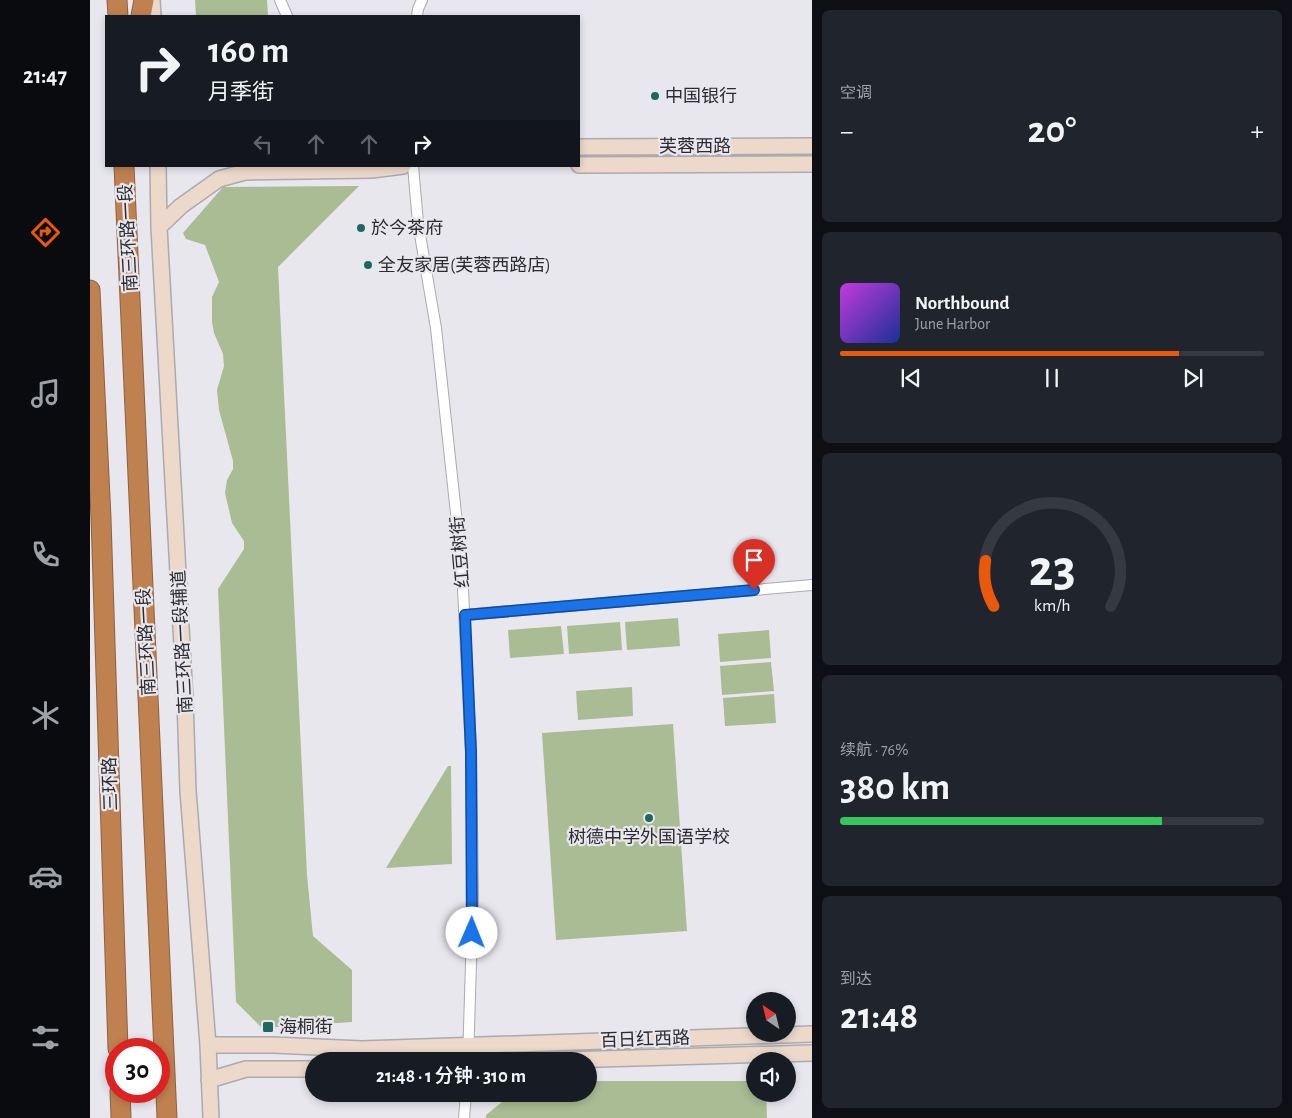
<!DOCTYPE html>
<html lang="zh">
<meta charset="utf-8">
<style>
body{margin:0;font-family:"Alegreya Sans","Noto Sans SC",sans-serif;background:#20242c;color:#f1f3f6;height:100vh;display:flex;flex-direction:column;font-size:19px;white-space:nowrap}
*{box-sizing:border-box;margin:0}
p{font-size:16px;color:#9ea1a6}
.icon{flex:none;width:28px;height:28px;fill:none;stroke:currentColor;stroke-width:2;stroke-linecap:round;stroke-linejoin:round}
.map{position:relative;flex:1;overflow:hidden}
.details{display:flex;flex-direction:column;gap:10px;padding:10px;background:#0d0f14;width:480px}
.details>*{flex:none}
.top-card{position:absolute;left:15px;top:15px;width:475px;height:152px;border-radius:0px;box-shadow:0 2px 8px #0003;background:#171b24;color:#f1f3f6;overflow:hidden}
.needle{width:32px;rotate:325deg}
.buttons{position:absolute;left:656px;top:992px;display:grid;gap:10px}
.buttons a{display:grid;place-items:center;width:50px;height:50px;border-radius:50%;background:#171b24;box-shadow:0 2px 8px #0003;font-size:25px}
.speed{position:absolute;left:15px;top:1038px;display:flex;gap:10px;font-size:25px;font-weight:700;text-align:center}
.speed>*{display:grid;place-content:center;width:65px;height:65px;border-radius:50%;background:#171b24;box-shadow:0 2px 8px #0003;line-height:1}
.speed .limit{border:8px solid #d22;background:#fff;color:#111}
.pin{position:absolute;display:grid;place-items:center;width:42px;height:42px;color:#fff;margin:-51px -21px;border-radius:50% 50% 50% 0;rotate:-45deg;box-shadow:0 0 5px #0007}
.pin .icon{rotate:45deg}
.me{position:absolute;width:55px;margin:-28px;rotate:1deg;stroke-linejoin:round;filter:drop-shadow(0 0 4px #0008)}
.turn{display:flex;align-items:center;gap:18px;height:105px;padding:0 20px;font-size:22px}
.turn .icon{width:65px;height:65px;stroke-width:2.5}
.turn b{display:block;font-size:35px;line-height:42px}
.lanes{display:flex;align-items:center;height:48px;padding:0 20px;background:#0003;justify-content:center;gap:25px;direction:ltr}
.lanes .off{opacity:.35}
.big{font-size:38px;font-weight:600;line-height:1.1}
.details .widget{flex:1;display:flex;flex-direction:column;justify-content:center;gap:8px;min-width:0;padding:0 18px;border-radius:8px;background:#20242c}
.details .dial{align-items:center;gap:0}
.dial svg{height:130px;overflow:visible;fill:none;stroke:#363941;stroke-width:7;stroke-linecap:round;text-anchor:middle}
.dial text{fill:#f1f3f6;stroke:none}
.song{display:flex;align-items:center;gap:15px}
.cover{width:60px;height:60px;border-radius:8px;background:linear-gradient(135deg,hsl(290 70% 55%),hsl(230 70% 35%))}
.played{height:5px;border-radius:2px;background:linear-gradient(90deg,#ea580c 80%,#363941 80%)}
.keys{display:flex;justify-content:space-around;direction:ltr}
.heat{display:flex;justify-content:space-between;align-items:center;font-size:28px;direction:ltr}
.charge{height:8px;border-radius:4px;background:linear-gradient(90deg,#34c759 76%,#363941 0)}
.trip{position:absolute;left:215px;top:1052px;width:292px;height:50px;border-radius:25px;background:#171b24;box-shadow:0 2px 8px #0003;font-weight:600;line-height:50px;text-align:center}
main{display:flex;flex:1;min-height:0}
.tab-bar{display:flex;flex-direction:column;width:90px;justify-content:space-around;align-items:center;background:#090b0e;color:#9ea1a6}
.tab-bar .icon{width:35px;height:35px}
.tab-bar .active{color:#ea580c}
.tab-bar b{font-size:22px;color:#f1f3f6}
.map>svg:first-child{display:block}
.green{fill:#a9bc94}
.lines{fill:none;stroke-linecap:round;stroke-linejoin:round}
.street-casing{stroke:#abaab1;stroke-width:12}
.secondary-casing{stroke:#abaab1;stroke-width:18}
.highway-casing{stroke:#8c6344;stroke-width:21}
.street{stroke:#fff;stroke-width:10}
.secondary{stroke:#ecd9ca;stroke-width:15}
.highway{stroke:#c08150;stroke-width:19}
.route-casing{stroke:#114b97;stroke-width:12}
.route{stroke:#1a73e8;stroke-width:9}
.poi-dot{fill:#1f685e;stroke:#e8e7ee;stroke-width:2}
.labels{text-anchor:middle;stroke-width:4.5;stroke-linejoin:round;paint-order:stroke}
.poi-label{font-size:18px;fill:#2c2b2e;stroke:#e8e7ee;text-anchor:start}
.street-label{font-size:18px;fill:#2c2b2e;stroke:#e8e7ee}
</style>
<main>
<nav class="tab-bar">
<b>21:47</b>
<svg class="icon active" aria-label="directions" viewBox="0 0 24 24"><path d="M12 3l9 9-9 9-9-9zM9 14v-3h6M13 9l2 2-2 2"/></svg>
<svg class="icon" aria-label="music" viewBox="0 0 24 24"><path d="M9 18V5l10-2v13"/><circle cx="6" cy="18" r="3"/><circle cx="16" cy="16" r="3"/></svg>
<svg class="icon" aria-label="phone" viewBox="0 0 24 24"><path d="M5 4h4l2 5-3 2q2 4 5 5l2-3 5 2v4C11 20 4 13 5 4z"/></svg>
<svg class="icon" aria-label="climate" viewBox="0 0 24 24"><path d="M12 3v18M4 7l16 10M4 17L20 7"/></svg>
<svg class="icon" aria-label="car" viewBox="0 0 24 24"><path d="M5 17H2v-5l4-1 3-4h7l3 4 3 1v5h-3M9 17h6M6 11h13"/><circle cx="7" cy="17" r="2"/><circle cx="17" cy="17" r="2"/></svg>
<svg class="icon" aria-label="filters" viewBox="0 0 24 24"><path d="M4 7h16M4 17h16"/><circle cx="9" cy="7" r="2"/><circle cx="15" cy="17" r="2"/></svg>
</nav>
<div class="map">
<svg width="722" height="1118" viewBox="0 0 722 1118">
<rect width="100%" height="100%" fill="#e8e7ee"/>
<path class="green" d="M105,0H177L178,16H106Z
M269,186L188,267L217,875L223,936L262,970V1022L172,1028L146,1002L128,589L154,549V541L142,523L135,493L137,480L143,469V461L129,410L127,390L134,366L133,354L124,333L122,322V297L129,282L115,245L96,239L93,233L133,187Z
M588,618L590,646L537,650L535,622Z
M530,622L532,650L479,654L477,626Z
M471,626L474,654L420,658L418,630Z
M679,630L681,658L630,662L628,634Z
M681,662L684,691L632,695L630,666Z
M542,687L543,716L488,720L486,691Z
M684,694L686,723L635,726L633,698Z
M583,724L597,931L466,940L452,733Z
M358,766H361L362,864L296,868Z
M499,1081H665V1094H676L677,1118H396V1115L422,1094H499Z"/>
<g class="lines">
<defs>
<path id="street" d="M190,0L197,16
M327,16L328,9L332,0
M323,166L328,223L346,328L372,569L381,752L383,897L378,1061
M375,615L722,585
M374,1118L376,1094"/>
<path id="secondary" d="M62,0L63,16
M489,147L722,146
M489,165L722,164
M68,166L69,227L95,700L98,791L118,1045L121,1118
M69,227L91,206L129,179L155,172L282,170L313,166
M118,1045H183L272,1049L722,1034
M441,1061L722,1053
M119,1080L156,1069H224"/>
<path id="highway" d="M27,0L28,16
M51,16L54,0
M34,166L77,1118
M0,290L11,518L28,1049
M30,1091L31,1118"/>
</defs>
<use href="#street" class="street-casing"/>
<use href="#secondary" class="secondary-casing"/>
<use href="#highway" class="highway-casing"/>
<use href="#street" class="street"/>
<use href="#secondary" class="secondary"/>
<use href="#highway" class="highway"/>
</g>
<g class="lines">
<defs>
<path id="route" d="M382,933L381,752L375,615L664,590"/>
</defs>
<use href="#route" class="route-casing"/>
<use href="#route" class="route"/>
</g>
<g class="poi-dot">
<circle cx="565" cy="96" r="5"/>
<circle cx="271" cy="228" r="5"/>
<circle cx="278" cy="265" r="5"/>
<circle cx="559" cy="818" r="5"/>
<rect x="172" y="1021" width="12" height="12" rx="2.5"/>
</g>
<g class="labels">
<g class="poi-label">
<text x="575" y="102">中国银行</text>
<text x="281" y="234">於今茶府</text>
<text x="288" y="271">全友家居(芙蓉西路店)</text>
<text x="559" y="843" text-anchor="middle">树德中学外国语学校</text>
<text x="189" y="1033">海桐街</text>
</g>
<g class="street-label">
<text x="605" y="152">芙蓉西路</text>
<text transform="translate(38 238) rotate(-93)" y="6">南三环路一段</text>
<text transform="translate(370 552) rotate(-95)" y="6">红豆树街</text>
<text transform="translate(56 642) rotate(-93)" y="6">南三环路一段</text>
<text transform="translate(92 642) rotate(-93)" y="6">南三环路一段辅道</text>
<text transform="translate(20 784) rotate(-92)" y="6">三环路</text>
<text transform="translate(555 1039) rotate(-2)" y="6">百日红西路</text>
</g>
</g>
</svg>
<div class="buttons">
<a><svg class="needle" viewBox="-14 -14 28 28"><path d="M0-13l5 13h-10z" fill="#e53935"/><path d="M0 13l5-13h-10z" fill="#9ea1a6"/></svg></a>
<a><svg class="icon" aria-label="sound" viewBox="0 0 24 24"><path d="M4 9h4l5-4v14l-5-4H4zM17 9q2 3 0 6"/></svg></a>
</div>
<div class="speed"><div class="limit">30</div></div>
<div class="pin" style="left:664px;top:590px;background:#d93025"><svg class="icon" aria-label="arrive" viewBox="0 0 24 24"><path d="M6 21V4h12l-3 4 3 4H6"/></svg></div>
<svg class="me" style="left:382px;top:933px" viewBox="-20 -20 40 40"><circle r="19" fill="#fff"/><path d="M0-13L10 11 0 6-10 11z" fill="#1a73e8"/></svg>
<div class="trip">21:48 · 1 分钟 · 310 m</div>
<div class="top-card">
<div class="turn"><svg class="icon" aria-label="right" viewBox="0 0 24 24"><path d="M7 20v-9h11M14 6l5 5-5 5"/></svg><div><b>160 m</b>月季街</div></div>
<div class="lanes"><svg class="icon off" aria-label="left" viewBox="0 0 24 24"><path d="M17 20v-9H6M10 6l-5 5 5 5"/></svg><svg class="icon off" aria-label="ahead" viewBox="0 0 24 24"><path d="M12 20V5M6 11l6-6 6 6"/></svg><svg class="icon off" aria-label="ahead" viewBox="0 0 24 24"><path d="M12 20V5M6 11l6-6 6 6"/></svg><svg class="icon" aria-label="right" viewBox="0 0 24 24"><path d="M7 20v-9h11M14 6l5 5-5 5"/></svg></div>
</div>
</div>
<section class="details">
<div class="widget"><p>空调</p>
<div class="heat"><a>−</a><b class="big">20°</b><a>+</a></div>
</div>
<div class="widget">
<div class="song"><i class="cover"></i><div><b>Northbound</b><p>June Harbor</p></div></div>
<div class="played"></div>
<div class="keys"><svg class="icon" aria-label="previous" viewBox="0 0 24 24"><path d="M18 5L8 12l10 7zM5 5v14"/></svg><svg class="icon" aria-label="pause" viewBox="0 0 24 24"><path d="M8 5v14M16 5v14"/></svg><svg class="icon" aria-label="next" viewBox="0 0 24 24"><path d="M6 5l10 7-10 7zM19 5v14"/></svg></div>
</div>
<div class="widget dial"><svg viewBox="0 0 100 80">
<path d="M14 69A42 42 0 1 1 86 69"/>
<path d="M14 69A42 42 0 0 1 9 41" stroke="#ea580c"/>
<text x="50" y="56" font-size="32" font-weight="700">23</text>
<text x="50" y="72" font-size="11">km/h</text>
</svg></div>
<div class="widget"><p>续航 · 76%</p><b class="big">380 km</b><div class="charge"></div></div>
<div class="widget"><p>到达</p><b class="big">21:48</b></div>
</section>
</main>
